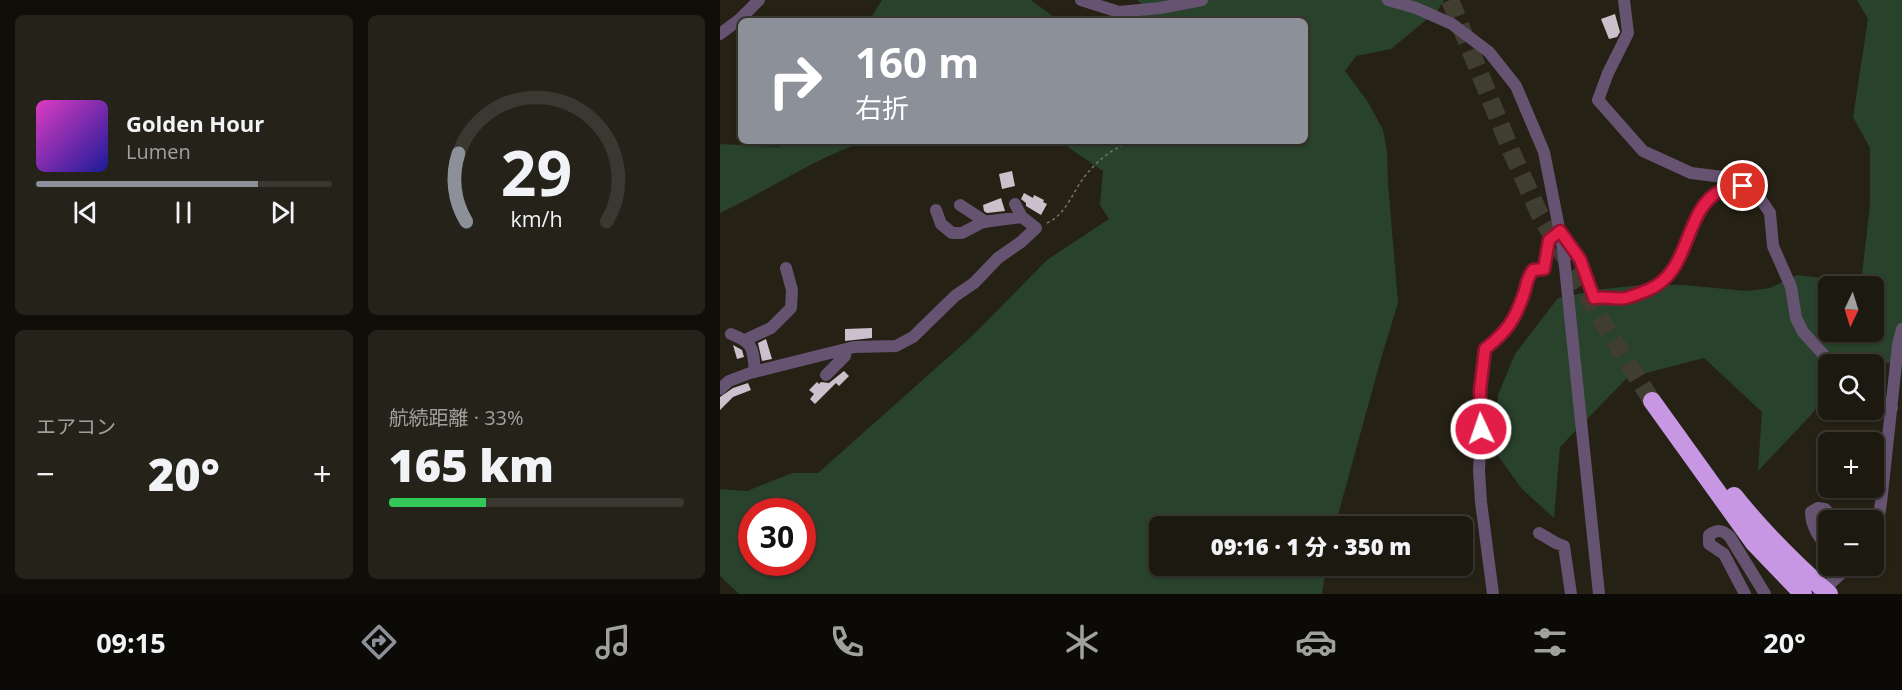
<!DOCTYPE html>
<html lang="ja">
<meta charset="utf-8">
<style>
body{margin:0;font-family:"Open Sans","Noto Sans JP",sans-serif;background:#252219;color:#f1f3f6;height:100vh;display:flex;flex-direction:column;font-size:22px;white-space:nowrap}
*{box-sizing:border-box;margin:0}
p{font-size:20px;color:#a0a09f}
.icon{flex:none;width:33px;height:33px;fill:none;stroke:currentColor;stroke-width:2;stroke-linecap:round;stroke-linejoin:round}
.map{position:relative;flex:1;overflow:hidden}
.side{display:flex;flex-direction:column;gap:15px;padding:15px;background:#0f0e09;width:720px}
.side>*{flex:none}
.guide{position:absolute;left:18px;top:18px;width:570px;height:126px;border-radius:9px;box-shadow:0 2px 4px #0004,0 0 0 2px #3a3830;background:#8c9099;color:#fff;overflow:hidden}
.needle{width:39px;rotate:184deg}
.fabs{position:absolute;left:1098px;top:276px;display:grid;gap:12px}
.fabs a{display:grid;place-items:center;width:66px;height:66px;border-radius:9px;background:#1c1910;box-shadow:0 2px 4px #0004,0 0 0 2px #3a3830;font-size:30px}
.speed{position:absolute;left:18px;top:498px;display:flex;gap:12px;font-size:30px;font-weight:700;text-align:center}
.speed>*{display:grid;place-content:center;width:78px;height:78px;border-radius:50%;background:#1c1910;box-shadow:0 2px 4px #0004,0 0 0 2px #3a3830;line-height:1}
.speed .limit{border:9px solid #d22;background:#fff;color:#111}
.pin{position:absolute;display:grid;place-items:center;width:51px;height:51px;color:#fff;margin:-26px;border:3px solid #fff;border-radius:50%;box-shadow:0 2px 6px #0007}
.me{position:absolute;width:66px;margin:-33px;rotate:357deg;stroke-linejoin:round;filter:drop-shadow(0 0 4px #0008)}
.turn{display:flex;align-items:center;gap:21px;height:126px;padding:0 18px;font-size:27px}
.turn .icon{width:78px;height:78px;stroke-width:2.5}
.turn b{display:block;font-size:42px;line-height:51px}
.big{font-size:45px;font-weight:800;line-height:1.1}
.side .tile{flex:1;display:flex;flex-direction:column;justify-content:center;gap:9px;min-width:0;padding:0 21px;border-radius:9px;background:#252219}
.side .dial{align-items:center;gap:0}
.dial svg{height:156px;overflow:visible;fill:none;stroke:#3a3830;stroke-width:7;stroke-linecap:round;text-anchor:middle}
.dial text{fill:#f1f3f6;stroke:none}
.song{display:flex;align-items:center;gap:18px}
.cover{width:72px;height:72px;border-radius:9px;background:linear-gradient(135deg,hsl(310 70% 55%),hsl(240 70% 35%))}
.played{height:6px;border-radius:3px;background:linear-gradient(90deg,#8c9099 75%,#3a3830 75%)}
.keys{display:flex;justify-content:space-around;direction:ltr}
.heat{display:flex;justify-content:space-between;align-items:center;font-size:33px;direction:ltr}
.charge{height:9px;border-radius:4px;background:linear-gradient(90deg,#34c759 33%,#3a3830 0)}
.side .tiles{flex:1;display:grid;gap:15px;grid-template-columns:repeat(2,1fr)}
.trip{position:absolute;left:429px;top:516px;width:324px;height:60px;border-radius:9px;background:#1c1910;box-shadow:0 2px 4px #0004,0 0 0 2px #3a3830;font-weight:800;line-height:60px;text-align:center}
.dock{display:flex;height:96px;justify-content:space-around;align-items:center;background:#0b0a06;color:#a0a09f}
.dock .icon{width:42px;height:42px}
.dock .on{color:#8c9099}
.dock b{font-size:27px;color:#f1f3f6}
main{display:flex;flex:1;min-height:0}
.map>svg:first-child{display:block}
.green{fill:#29422c;fill-rule:evenodd}
.building{fill:#cbc0cc}
.lines{fill:none;stroke-linecap:round;stroke-linejoin:round}
.highway-tunnel{stroke:#403d31;stroke-width:18;stroke-dasharray:18 9;stroke-linecap:butt}
.path{stroke:#77746a;stroke-width:1.5;stroke-dasharray:3 3;stroke-linecap:butt}
.minor{stroke:#665372;stroke-width:12}
.highway{stroke:#c797e4;stroke-width:18}
.route-casing{stroke:#92132f;stroke-width:15}
.route{stroke:#e11d48;stroke-width:10}
</style>
<main>
<section class="side">
<div class="tiles">
<div class="tile">
<div class="song"><i class="cover"></i><div><b>Golden Hour</b><p>Lumen</p></div></div>
<div class="played"></div>
<div class="keys"><svg class="icon" aria-label="previous" viewBox="0 0 24 24"><path d="M18 5L8 12l10 7zM5 5v14"/></svg><svg class="icon" aria-label="pause" viewBox="0 0 24 24"><path d="M8 5v14M16 5v14"/></svg><svg class="icon" aria-label="next" viewBox="0 0 24 24"><path d="M6 5l10 7-10 7zM19 5v14"/></svg></div>
</div>
<div class="tile dial"><svg viewBox="0 0 100 80">
<path d="M14 69A42 42 0 1 1 86 69"/>
<path d="M14 69A42 42 0 0 1 10 34" stroke="#8c9099"/>
<text x="50" y="56" font-size="32" font-weight="700">29</text>
<text x="50" y="72" font-size="11">km/h</text>
</svg></div>
<div class="tile"><p>エアコン</p>
<div class="heat"><a>−</a><b class="big">20°</b><a>+</a></div>
</div>
<div class="tile"><p>航続距離 · 33%</p><b class="big">165 km</b><div class="charge"></div></div>
</div>
</section>
<div class="map">
<svg width="1182" height="594" viewBox="0 0 1182 594">
<rect width="100%" height="100%" fill="#252115"/>
<path class="green" d="M162,0H311L339,21H149Z
M417,0H724L717,11L671,49L636,56L625,71L648,102L663,130L667,151L668,183L678,303L660,362L615,526H440V566H606L602,594H19L0,576V489L27,491L72,473H98L252,336L327,260L389,219L380,205L383,171L339,141H585V21H421L428,9ZM32,512H82V562H32Z
M1137,0H1182V363L1108,364V393L1091,415L1038,471L1042,412L984,358L907,378L840,447L834,518L802,489L776,453L778,395L795,354L838,298L883,289L921,285H963L1027,291L1050,288L1077,275L1141,283L1150,205V148L1133,117L1148,19ZM1108,286H1154V332H1108Z
M64,141H147C95,157 50,190 0,213V144L58,147Z"/>
<path class="building" d="M895,14L900,32L897,37L889,39L881,19Z
M292,171L295,186L282,189L279,174Z
M304,193L313,198L314,195L324,200L323,202L327,204L321,215L306,206V203L301,199Z
M281,198L285,211L267,213L264,211L263,205Z
M152,328V338L125,341V329Z
M46,339L52,359L42,361L38,343Z
M13,345L22,350L24,357L17,359Z
M124,371L129,376L119,386L116,383L95,404L90,399L94,394L89,390L97,382L99,384L101,382L109,383Z
M28,383L31,390L13,397L0,410V397L13,388Z"/>
<g class="lines">
<path class="highway-tunnel" d="M730,0L792,153L820,215L890,334L932,401"/>
<path class="path" d="M327,223C346,215 353,191 365,176C379,159 390,151 410,141"/>
<path class="minor" d="M361,0L399,12L440,8L482,0
M668,0L696,8L732,24L769,52L796,86L824,152L843,248L879,594
M904,0L908,33L888,73L878,100L923,151L971,173L1011,178L1040,198L1050,213L1053,246L1071,287L1076,318L1083,332L1112,364
M0,34L20,19L39,0
M240,205L266,222
M216,210L221,224L232,233H242L263,222L302,217
M11,334C34,343 33,349 35,372
M25,340L51,328L71,308L72,290L66,268
M106,375L125,356L126,349
M0,389L9,381L30,373L134,347L176,346L193,337L235,296L254,283L278,258L301,242L316,228L302,217L295,204
M1154,396L1172,408
M819,533L836,543L844,546L851,594
M1154,546L1161,503L1178,345L1182,329
M1108,547C1099,538 1091,526 1091,512L1098,508L1105,509L1111,516V520
M773,594L761,502L759,471L761,429L760,390L765,349C786,332 794,322 803,296C807,286 806,279 813,270L824,269L829,240L840,231L859,259L874,298C886,296 896,300 906,298C913,297 921,293 928,290C972,272 963,210 1000,191C1006,188 1016,187 1023,186
M1025,594L1004,554L989,544V535C998,529 1003,530 1010,537L1045,594
M1099,594L1126,569L1124,566"/>
<path class="highway" d="M932,401L1034,543L1083,594
M1014,496C1043,532 1075,564 1109,594"/>
</g>
<g class="lines">
<defs>
<path id="route" d="M761,429L760,390L765,349C786,332 794,322 803,296C807,286 806,279 813,270L824,269L829,240L840,231L860,259L874,298C885,296 896,300 906,298C913,296 921,293 928,290C972,272 963,210 1000,191C1007,188 1016,187 1023,186"/>
</defs>
<use href="#route" class="route-casing"/>
<use href="#route" class="route"/>
</g>
</svg>
<div class="fabs">
<a><svg class="needle" viewBox="-14 -14 28 28"><path d="M0-13l5 13h-10z" fill="#e53935"/><path d="M0 13l5-13h-10z" fill="#a0a09f"/></svg></a>
<a><svg class="icon" aria-label="search" viewBox="0 0 24 24"><circle cx="10" cy="10" r="6"/><path d="M15 15l6 6"/></svg></a>
<a>+</a>
<a>−</a>
</div>
<div class="speed"><div class="limit">30</div></div>
<div class="pin" style="left:1023px;top:186px;background:#d93025"><svg class="icon" aria-label="arrive" viewBox="0 0 24 24"><path d="M6 21V4h12l-3 4 3 4H6"/></svg></div>
<svg class="me" style="left:761px;top:429px" viewBox="-20 -20 40 40"><circle r="17" fill="#e11d48" stroke="#fff" stroke-width="3"/><path d="M0-11L8 9 0 5-8 9z" fill="#fff"/></svg>
<div class="trip">09:16 · 1 分 · 350 m</div>
<div class="guide">
<div class="turn"><svg class="icon" aria-label="right" viewBox="0 0 24 24"><path d="M7 20v-9h11M14 6l5 5-5 5"/></svg><div><b>160 m</b>右折</div></div>
</div>
</div>
</main>
<nav class="dock">
<b>09:15</b>
<svg class="icon on" aria-label="directions" viewBox="0 0 24 24"><path d="M12 3l9 9-9 9-9-9zM9 14v-3h6M13 9l2 2-2 2"/></svg>
<svg class="icon" aria-label="music" viewBox="0 0 24 24"><path d="M9 18V5l10-2v13"/><circle cx="6" cy="18" r="3"/><circle cx="16" cy="16" r="3"/></svg>
<svg class="icon" aria-label="phone" viewBox="0 0 24 24"><path d="M5 4h4l2 5-3 2q2 4 5 5l2-3 5 2v4C11 20 4 13 5 4z"/></svg>
<svg class="icon" aria-label="climate" viewBox="0 0 24 24"><path d="M12 3v18M4 7l16 10M4 17L20 7"/></svg>
<svg class="icon" aria-label="car" viewBox="0 0 24 24"><path d="M5 17H2v-5l4-1 3-4h7l3 4 3 1v5h-3M9 17h6M6 11h13"/><circle cx="7" cy="17" r="2"/><circle cx="17" cy="17" r="2"/></svg>
<svg class="icon" aria-label="filters" viewBox="0 0 24 24"><path d="M4 7h16M4 17h16"/><circle cx="9" cy="7" r="2"/><circle cx="15" cy="17" r="2"/></svg>
<b>20°</b>
</nav>
